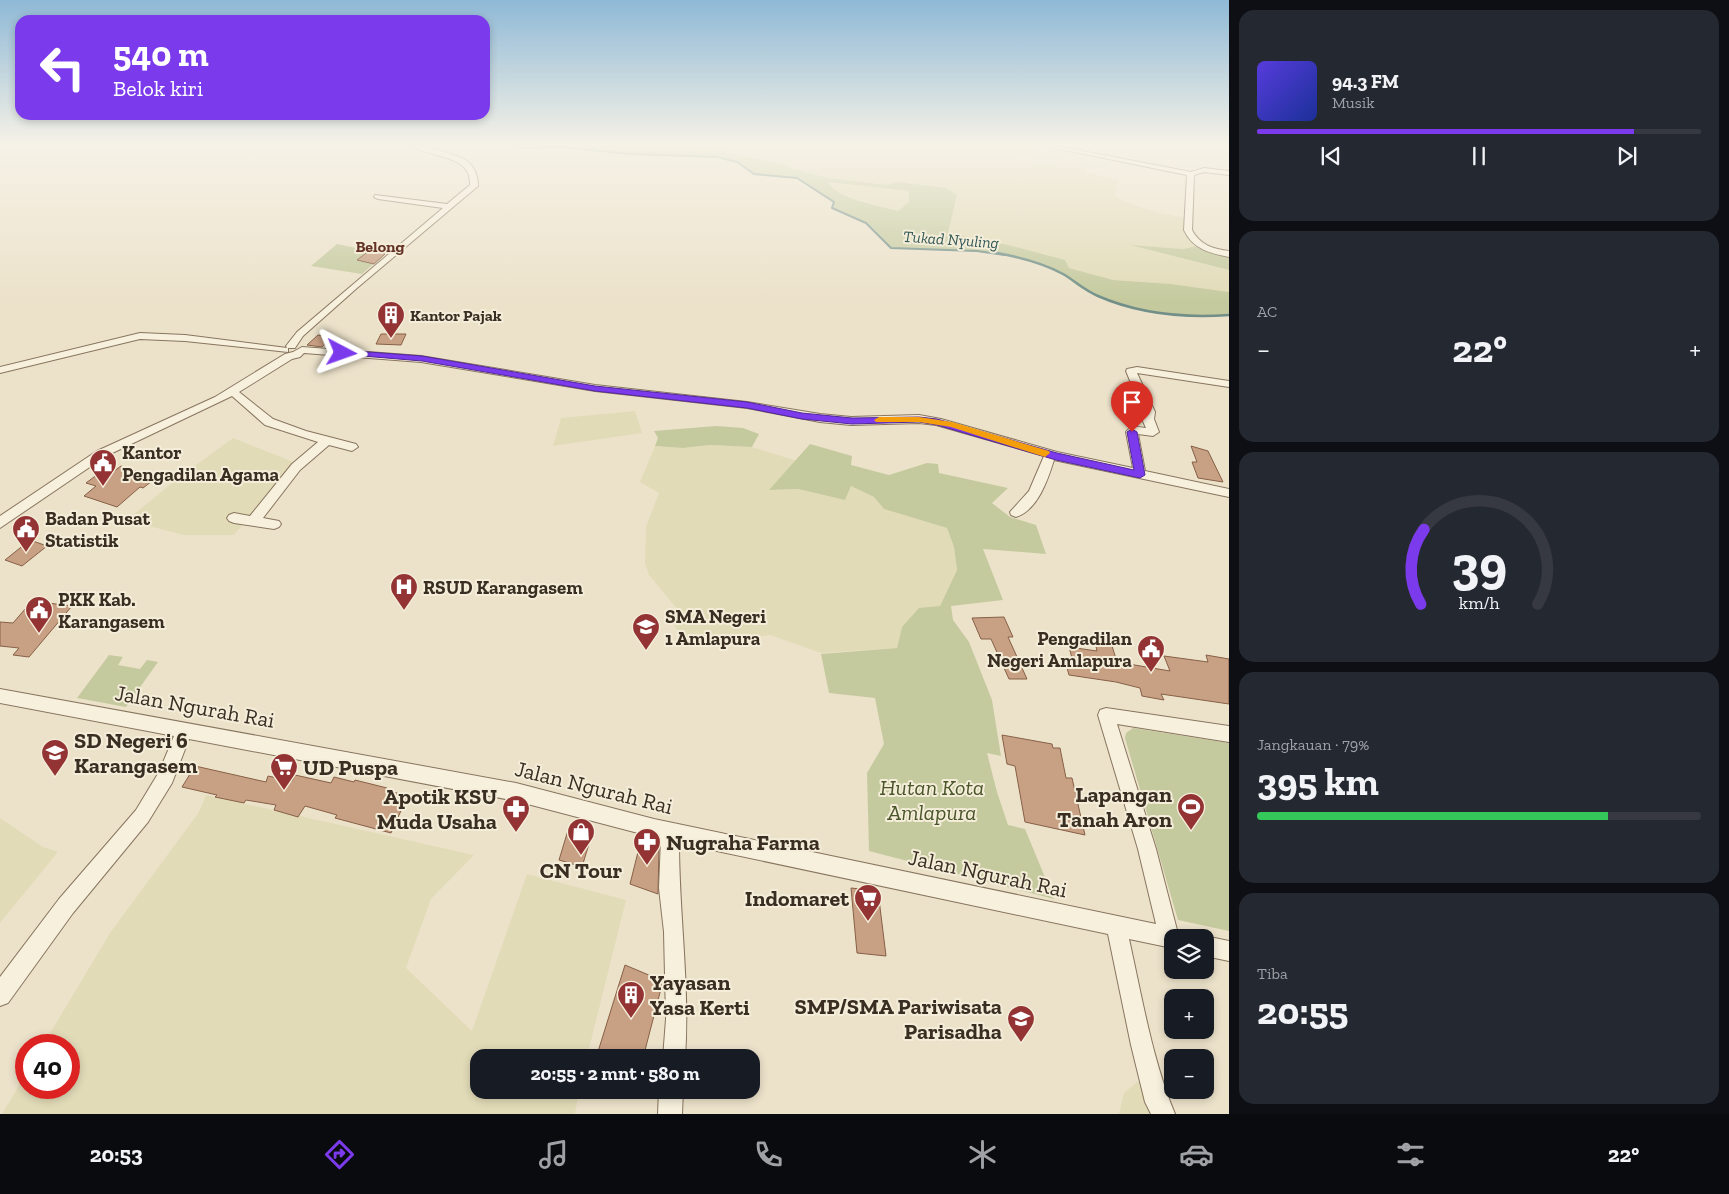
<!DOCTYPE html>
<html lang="id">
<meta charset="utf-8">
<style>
body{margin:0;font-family:"Zilla Slab",serif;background:#242831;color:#f1f3f6;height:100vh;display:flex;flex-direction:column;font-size:19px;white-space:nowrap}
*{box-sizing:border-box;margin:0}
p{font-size:16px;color:#9ea1a6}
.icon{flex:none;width:28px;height:28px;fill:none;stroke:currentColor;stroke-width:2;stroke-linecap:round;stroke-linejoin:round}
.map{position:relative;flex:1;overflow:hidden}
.drawer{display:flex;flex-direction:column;gap:10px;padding:10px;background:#0d0f14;width:500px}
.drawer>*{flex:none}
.hud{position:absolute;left:15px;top:15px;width:475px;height:105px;border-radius:15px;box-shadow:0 2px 8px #0003;background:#7c3aed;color:#fff;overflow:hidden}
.fabs{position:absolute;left:1164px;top:929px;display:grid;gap:10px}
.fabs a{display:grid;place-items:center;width:50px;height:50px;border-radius:10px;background:#171b24;box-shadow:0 2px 8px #0003;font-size:25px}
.speed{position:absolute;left:15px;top:1034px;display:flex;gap:10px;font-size:25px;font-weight:700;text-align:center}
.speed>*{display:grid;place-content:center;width:65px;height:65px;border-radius:50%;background:#171b24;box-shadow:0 2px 8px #0003;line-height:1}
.speed .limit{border:8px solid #d22;background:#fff;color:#111}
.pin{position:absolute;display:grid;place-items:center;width:42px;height:42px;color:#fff;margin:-51px -21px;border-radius:50% 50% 50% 0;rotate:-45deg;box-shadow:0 0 5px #0007}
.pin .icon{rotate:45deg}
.me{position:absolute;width:55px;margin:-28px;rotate:94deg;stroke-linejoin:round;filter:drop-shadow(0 0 4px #0008)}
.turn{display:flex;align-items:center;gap:18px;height:105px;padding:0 15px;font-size:22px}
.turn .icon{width:65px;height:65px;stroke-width:2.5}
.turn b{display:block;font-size:35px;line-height:42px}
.big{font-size:38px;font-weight:700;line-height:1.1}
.drawer .card{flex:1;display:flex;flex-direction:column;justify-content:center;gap:8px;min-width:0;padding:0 18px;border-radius:15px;background:#242831}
.drawer .dial{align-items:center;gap:0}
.dial svg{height:130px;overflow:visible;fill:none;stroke:#363941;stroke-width:7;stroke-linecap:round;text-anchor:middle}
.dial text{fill:#f1f3f6;stroke:none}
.song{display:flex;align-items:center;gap:15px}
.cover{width:60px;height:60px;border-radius:8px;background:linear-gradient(135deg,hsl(250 70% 55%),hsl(230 70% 35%))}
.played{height:5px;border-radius:2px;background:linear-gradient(90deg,#7c3aed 85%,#363941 85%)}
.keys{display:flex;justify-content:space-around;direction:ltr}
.heat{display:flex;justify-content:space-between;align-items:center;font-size:28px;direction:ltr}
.charge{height:8px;border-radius:4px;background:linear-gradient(90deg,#34c759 79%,#363941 0)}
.trip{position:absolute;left:470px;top:1049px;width:290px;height:50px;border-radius:15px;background:#171b24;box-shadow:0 2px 8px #0003;font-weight:700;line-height:50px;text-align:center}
.menu{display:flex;height:80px;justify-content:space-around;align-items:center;background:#090b0e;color:#9ea1a6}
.menu .icon{width:35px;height:35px}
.menu .selected{color:#7c3aed}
.menu b{font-size:22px;color:#f1f3f6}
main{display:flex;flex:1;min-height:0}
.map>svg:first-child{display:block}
.farmland{fill:#e2dbb8}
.green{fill:#c5ca9e;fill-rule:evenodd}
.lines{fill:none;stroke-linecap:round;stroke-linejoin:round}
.stream-far1{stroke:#718f88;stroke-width:2}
.stream{stroke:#718f88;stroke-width:2.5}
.building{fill:#c8a083;stroke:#866047}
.minor-casing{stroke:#88755f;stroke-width:2}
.minor{fill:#f7f0dd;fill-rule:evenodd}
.route{fill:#7c3aed;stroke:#51269a}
.slow{fill:#f59e0b}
.labels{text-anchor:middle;stroke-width:4;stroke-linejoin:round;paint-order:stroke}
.far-water-label{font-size:16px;font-style:italic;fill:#325856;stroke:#f4edd9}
.far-neighbourhood-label{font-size:16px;font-weight:bold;fill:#643224;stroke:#f4edd9}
.far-poi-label{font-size:16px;font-weight:bold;fill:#3a2e22;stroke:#f4edd9;text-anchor:start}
.poi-label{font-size:19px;font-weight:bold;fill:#3a2e22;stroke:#f4edd9;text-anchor:start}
.near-street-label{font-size:22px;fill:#3a2e22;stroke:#f4edd9}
.near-poi-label{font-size:22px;font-weight:bold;fill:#3a2e22;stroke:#f4edd9;text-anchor:start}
.near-park-label{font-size:22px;font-style:italic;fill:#4a552a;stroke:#f4edd9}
</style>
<main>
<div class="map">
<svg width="1229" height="1114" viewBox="0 0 1229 1114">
<rect width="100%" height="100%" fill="#ece2ca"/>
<path class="farmland" d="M691,145H1033L1019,159L1053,166L1060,157L1091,163L1085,172L1118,180L1115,196L1127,203L1158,213L1188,218V236L1197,246L1183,249L1134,246L1229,270V292L1171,284L1113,280L1069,268L1008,245L948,233L957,196L898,182L887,185L829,178L792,169L783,164Z
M827,182L910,191L909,202L898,211L854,199L831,188Z
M635,411L642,433L553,446L561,418Z
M233,438L296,463L234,535H183L127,520L177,479Z
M710,445L752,447L797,461L770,490L798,489L845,500L851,486L874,497L884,509L947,528L954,547L957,570L940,606L902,627L897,648L821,653L770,635L719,642L680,635L674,624L685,616L672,603L649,575L645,563L646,527L659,493L640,482L655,446L683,448Z
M206,795L474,855L431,899L406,968L472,1031L527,874L626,900L587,1057L479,1058V1090H579L575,1114H2L26,1074V1088H69V1045H43L110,933L199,812Z
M0,818L43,847L58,852L0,923Z
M1153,1080L1167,1114H1119L1124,1093L1137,1082Z"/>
<path class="green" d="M514,145H691L783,164L792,169L829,178L887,185L898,182L946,188L957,195L948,233L1008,245L1065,260L1069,268L1113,280L1171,284L1229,292V315C1182,320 1122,311 1081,288C1074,284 1069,277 1063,274C1052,268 1039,264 1027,260C983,246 937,252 891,248C882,238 874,227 862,220C852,215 841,214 832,208L833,202L797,178L764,176L754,174L737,162L717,157L629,154L561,147L523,148ZM828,182L909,191V202L898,211C881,206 836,199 828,182Z
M337,244L385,254L362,274L311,266Z
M1130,245L1183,249L1197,246L1205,251L1229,257V270Z
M716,426L743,428L759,434L752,447L710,445L683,448L655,446L658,438L654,431Z
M810,444L852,456L851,465L889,475L927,463L938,464L939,473L1008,488L992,503L1010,517L1036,525L1046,554L983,549L1003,600L951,606L953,620L969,642L992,700L1001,756L987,753L997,792L1008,825L1025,829L1054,899L869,851L867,773L884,744L875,698L829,693L821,654L897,648L902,627L919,608L940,606L957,570L954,547L947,528L884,509L874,497L851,486L845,500L798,489L769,490Z
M109,655L123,657L118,665L140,669L147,660L158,662L126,707L77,698Z
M1133,728L1229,743V931L1178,920L1125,738L1126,733Z"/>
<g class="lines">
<path class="stream-far1" d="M514,145L523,148L561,147L629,154L717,157L737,162L754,174L797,178L834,202L832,208L866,223L891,248L977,251L1005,255"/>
<path class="stream" d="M997,253C1019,257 1043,263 1063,274C1075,281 1084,290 1098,296C1139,314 1185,318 1229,315"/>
</g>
<path class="building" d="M370,250L385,254L374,264L357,260Z
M381,334H406L401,345L376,344Z
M318,335L332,338L322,347L307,345Z
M1191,446L1208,451L1223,482L1198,478L1192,462H1197Z
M121,466L156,478L143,488L140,487L117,507L84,496L96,486L86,483L102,471L110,474Z
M30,540L47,546L22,566L5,560Z
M32,601L72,606L29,657L13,655L19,648L0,646V622L13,623Z
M1004,617L1013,637H1008L1027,679H1009L991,639H981L972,618Z
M1095,642L1112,646L1117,662L1170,671L1164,656L1208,662L1206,655L1229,659V704L1161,694L1164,700L1142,696L1140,688L1116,682L1069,675L1064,657L1072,658L1069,647L1097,651Z
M1002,735L1052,744L1053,748H1060L1066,778H1072L1085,835L1025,822L1015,766L1007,764Z
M195,766L266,782L268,776L292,781L295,775L331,783L334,777L354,782L355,780L387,788L386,791L408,795L391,833L335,818L337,815L305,806L298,817L274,810L276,805L246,800L244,803L215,797L217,795L182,787Z
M569,827L592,834L582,867L559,860Z
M640,844L659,848L658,894L630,884Z
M851,888L878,891L886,956L857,953Z
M625,965L663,981L643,1058H596Z"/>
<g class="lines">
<defs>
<path id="minor" d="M411,145C421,145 459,155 467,161C475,167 478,177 478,186L357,288L303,336L295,348H288V352L185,341L140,339L0,373V367L140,333L185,335L287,348L286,346L297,332L443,208L378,199L374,197L375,195L447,204L470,185C472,153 429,159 411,145Z
M1040,145H1052L1191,172L1204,168L1229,171V175L1204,172L1194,175L1192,230C1200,245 1213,249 1229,251V257C1209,253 1193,249 1184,230L1187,175Z
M302,347L421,356L595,385L747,402L820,414L851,417L919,415L941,419L1057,452L1133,468L1126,432C1131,425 1138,427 1146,428L1142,419L1143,412L1126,371L1127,369L1137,367L1229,381V387L1137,373L1155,412L1154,419L1159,432L1153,436L1138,434L1145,471L1229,489V497L1054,460C1048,479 1038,510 1016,517L1011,515L1010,512L1029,491L1044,456L936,425L919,423L851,425L820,422L747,408L595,391L421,362L304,353L300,357L292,359L239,392L273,419L306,431L356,444L358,447L352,451L329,445L300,470L263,518L279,521L281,524L279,527L274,529L234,523L229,521L227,518L229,515L234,513L250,516L292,464L318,442L265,425L232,396L106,456L0,528V516L97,451L215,397L285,354L293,352Z
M0,689L516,783L654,819L1156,924L1138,849L1098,715L1100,710L1106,708L1229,726V742L1117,724L1156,849L1177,930L1182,938H1172V948L1129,939C1142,997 1152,1059 1175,1114H1151L1145,1102L1131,1045L1108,934L679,843C679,915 690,985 685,1058H663L666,1019L664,932L659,888L661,839L516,801L189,739L172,783L148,822L73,913L8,1003L0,1006V977L59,899L136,810L159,772L174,736L0,703Z
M1205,936L1229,941V961L1205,956V938H1201Z
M659,1090H683L682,1114H658Z"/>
</defs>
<use href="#minor" class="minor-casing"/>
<use href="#minor" class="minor"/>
</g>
<linearGradient id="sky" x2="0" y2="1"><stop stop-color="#8fb9d6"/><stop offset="0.48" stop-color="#f6f2e7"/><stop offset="1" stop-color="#f6f2e7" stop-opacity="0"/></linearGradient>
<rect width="1229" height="301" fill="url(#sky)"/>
<path class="route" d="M342,350L422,356L595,386L747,402L802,413L852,418L919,417L937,419L1057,453L1134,470L1127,432L1132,429L1137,432L1145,475L1140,478L1056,460L937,425L919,422L852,424L802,419L747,408L595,391L422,361L339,354V351Z"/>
<path class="slow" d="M879,417H919L952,422L1049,451L1050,453L1045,457L951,427L919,422H876L874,420Z"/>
<defs>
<symbol id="building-pin" viewBox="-11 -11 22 30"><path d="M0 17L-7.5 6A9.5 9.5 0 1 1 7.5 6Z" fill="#933333" stroke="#f4edd9"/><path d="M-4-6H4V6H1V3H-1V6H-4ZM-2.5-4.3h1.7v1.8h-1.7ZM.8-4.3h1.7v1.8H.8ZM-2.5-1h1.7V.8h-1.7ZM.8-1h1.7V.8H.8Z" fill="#fff"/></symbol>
<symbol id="civic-pin" viewBox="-11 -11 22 30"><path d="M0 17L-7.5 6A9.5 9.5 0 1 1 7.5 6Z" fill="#933333" stroke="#f4edd9"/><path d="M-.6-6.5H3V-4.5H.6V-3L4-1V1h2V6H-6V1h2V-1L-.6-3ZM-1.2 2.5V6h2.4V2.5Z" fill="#fff"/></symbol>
<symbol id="hospital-pin" viewBox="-11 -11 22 30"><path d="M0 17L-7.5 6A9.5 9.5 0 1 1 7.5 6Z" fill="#933333" stroke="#f4edd9"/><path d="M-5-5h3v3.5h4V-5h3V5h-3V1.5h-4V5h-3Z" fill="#fff"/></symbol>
<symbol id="school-pin" viewBox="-11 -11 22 30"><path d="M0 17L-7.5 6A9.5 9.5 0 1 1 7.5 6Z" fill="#933333" stroke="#f4edd9"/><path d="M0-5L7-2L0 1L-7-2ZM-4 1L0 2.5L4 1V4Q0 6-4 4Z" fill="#fff"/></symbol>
<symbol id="supermarket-pin" viewBox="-11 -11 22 30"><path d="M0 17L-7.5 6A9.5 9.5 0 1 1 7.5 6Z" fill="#933333" stroke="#f4edd9"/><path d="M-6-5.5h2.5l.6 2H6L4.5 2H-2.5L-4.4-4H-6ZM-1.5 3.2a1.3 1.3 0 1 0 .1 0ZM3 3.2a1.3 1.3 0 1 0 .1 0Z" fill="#fff"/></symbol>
<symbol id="stadium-pin" viewBox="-11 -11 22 30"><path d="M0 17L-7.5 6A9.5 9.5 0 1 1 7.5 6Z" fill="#933333" stroke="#f4edd9"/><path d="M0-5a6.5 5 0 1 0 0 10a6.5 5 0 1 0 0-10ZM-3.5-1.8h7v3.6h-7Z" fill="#fff"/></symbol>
<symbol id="pharmacy-pin" viewBox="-11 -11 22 30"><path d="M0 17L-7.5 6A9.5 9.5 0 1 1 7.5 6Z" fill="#933333" stroke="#f4edd9"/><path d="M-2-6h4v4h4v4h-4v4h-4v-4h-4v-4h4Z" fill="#fff"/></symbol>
<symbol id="shop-pin" viewBox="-11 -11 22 30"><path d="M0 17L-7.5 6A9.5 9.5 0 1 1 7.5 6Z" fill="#933333" stroke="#f4edd9"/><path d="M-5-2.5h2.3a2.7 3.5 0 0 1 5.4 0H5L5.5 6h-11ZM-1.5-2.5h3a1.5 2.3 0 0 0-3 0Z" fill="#fff"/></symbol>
</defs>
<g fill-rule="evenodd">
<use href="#building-pin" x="375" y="299" width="32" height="43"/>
<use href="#civic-pin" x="87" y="447" width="32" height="43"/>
<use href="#civic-pin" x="10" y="513" width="32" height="43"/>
<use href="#hospital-pin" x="388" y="571" width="32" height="43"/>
<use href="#civic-pin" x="23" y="594" width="32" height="43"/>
<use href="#school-pin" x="630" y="611" width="32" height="43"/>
<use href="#civic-pin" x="1135" y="633" width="32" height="43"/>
<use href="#school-pin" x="39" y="737" width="32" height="43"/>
<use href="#supermarket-pin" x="268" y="751" width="32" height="43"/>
<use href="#stadium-pin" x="1175" y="791" width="32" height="43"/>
<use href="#pharmacy-pin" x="500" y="793" width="32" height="43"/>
<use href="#shop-pin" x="565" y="816" width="32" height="43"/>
<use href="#pharmacy-pin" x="631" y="826" width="32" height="43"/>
<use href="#supermarket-pin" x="852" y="882" width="32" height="43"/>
<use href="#building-pin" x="615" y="979" width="32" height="43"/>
<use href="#school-pin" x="1005" y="1003" width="32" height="43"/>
</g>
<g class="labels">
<g class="far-water-label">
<text transform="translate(951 239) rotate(4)" y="6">Tukad Nyuling</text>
</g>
<g class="far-neighbourhood-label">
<text x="380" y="252">Belong</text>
</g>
<g class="far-poi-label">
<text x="410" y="321">Kantor Pajak</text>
</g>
<g class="poi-label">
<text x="122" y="459">Kantor<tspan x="122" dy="22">Pengadilan Agama</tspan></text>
<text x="45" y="525">Badan Pusat<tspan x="45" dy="22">Statistik</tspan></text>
<text x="423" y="594">RSUD Karangasem</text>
<text x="58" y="606">PKK Kab.<tspan x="58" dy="22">Karangasem</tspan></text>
<text x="665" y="623">SMA Negeri<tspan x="665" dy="22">1 Amlapura</tspan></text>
<text x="1132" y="645" text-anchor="end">Pengadilan<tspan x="1132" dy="22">Negeri Amlapura</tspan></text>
</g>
<g class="near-street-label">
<text transform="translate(195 706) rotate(10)" y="8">Jalan Ngurah Rai</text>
<text transform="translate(594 787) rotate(14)" y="8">Jalan Ngurah Rai</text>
<text transform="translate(988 873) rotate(12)" y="8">Jalan Ngurah Rai</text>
</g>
<g class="near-poi-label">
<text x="74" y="748">SD Negeri 6<tspan x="74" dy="25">Karangasem</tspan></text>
<text x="303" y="775">UD Puspa</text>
<text x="1172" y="802" text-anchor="end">Lapangan<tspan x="1172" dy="25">Tanah Aron</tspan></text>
<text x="497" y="804" text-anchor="end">Apotik KSU<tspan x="497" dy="25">Muda Usaha</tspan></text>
<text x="666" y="850">Nugraha Farma</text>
<text x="581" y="878" text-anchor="middle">CN Tour</text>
<text x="849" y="906" text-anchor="end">Indomaret</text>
<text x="650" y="990">Yayasan<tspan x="650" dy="25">Yasa Kerti</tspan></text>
<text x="1002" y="1014" text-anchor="end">SMP/SMA Pariwisata<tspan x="1002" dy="25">Parisadha</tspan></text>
</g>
<g class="near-park-label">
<text x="932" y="795">Hutan Kota<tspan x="932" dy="25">Amlapura</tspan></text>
</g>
</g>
</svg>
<div class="fabs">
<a><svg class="icon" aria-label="layers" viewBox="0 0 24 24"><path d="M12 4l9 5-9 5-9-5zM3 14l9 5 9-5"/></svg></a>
<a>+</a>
<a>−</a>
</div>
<div class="speed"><div class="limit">40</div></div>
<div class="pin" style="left:1132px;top:432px;background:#d93025"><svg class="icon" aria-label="arrive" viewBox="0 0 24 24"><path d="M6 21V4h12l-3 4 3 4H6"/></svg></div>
<svg class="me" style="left:342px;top:353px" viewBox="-20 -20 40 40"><path d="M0-17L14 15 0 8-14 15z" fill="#7c3aed" stroke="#fff" stroke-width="4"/></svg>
<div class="trip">20:55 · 2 mnt · 580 m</div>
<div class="hud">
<div class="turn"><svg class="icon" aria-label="left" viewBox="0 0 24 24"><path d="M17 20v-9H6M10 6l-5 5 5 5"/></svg><div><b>540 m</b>Belok kiri</div></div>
</div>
</div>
<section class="drawer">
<div class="card">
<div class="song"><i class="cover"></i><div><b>94.3 FM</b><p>Musik</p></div></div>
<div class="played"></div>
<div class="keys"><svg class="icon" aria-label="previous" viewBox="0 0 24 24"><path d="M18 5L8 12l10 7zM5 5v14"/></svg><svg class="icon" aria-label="pause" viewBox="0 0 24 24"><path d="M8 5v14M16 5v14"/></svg><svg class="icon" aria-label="next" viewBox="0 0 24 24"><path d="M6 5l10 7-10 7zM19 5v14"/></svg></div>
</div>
<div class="card"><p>AC</p>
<div class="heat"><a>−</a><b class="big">22°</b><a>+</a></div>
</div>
<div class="card dial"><svg viewBox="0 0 100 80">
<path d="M14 69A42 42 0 1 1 86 69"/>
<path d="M14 69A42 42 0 0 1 16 23" stroke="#7c3aed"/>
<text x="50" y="56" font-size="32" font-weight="700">39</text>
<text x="50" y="72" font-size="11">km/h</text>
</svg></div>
<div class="card"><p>Jangkauan · 79%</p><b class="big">395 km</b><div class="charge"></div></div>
<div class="card"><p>Tiba</p><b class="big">20:55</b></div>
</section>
</main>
<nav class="menu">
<b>20:53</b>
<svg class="icon selected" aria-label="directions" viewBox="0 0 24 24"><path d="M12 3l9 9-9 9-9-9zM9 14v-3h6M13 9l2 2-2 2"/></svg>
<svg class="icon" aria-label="music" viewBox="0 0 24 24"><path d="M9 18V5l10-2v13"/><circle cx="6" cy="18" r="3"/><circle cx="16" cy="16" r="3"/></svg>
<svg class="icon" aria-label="phone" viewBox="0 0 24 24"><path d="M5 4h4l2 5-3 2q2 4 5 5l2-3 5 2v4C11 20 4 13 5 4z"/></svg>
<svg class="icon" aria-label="climate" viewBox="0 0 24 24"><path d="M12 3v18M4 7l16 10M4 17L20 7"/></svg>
<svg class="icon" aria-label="car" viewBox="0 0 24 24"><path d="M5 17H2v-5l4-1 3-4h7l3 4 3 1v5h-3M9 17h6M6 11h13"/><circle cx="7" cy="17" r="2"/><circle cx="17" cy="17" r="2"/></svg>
<svg class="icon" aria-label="filters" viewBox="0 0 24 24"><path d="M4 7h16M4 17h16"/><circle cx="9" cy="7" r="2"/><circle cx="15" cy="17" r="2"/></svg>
<b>22°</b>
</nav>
